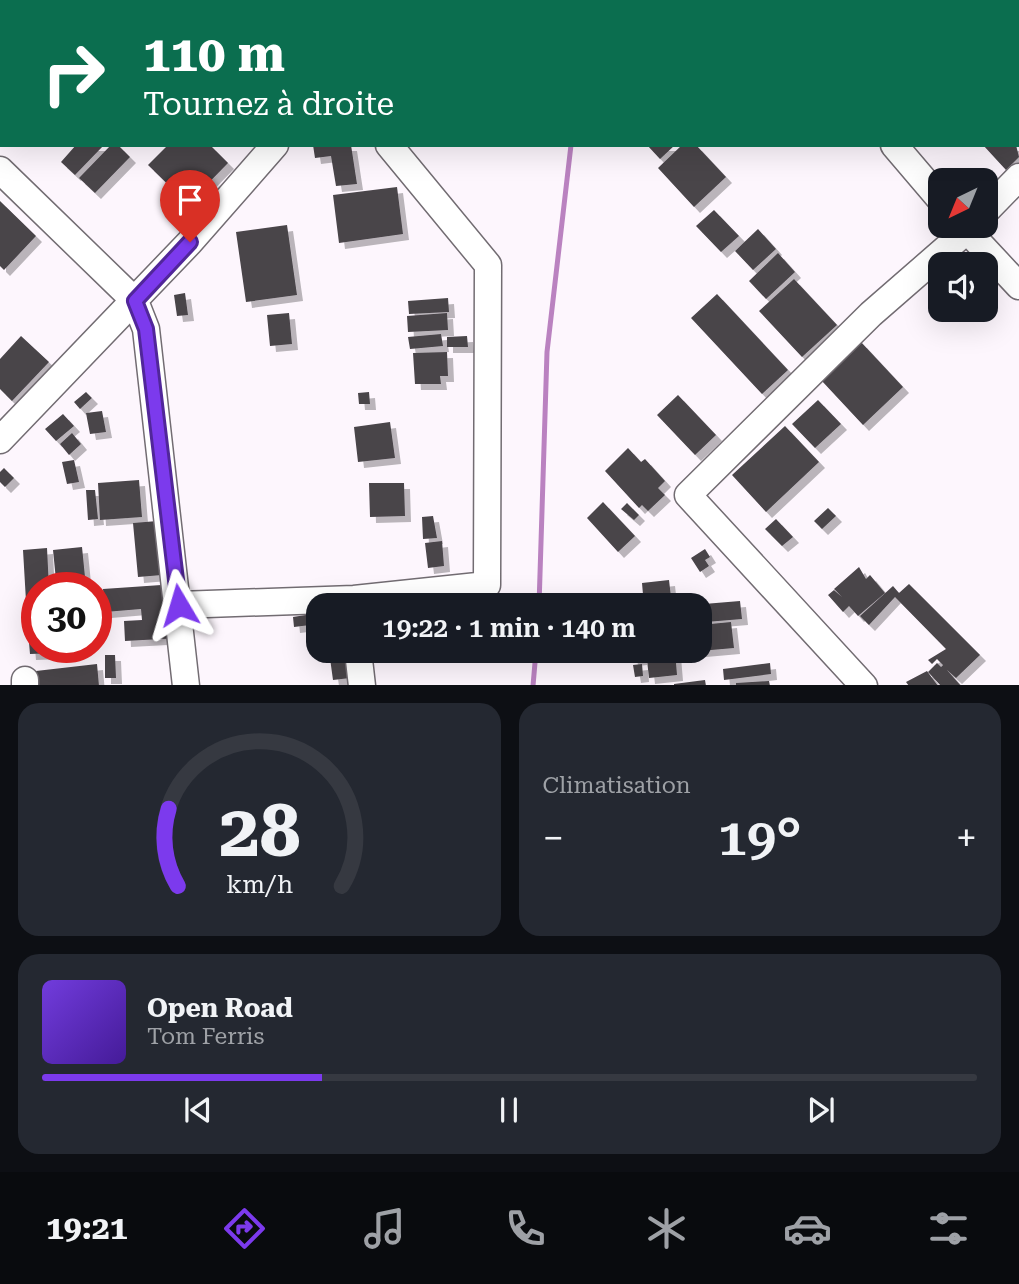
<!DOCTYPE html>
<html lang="fr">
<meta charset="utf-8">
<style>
body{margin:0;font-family:"Roboto Serif",serif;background:#242831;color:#f1f3f6;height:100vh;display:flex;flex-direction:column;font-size:26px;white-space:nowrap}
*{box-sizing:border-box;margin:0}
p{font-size:23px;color:#9ea1a6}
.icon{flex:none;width:38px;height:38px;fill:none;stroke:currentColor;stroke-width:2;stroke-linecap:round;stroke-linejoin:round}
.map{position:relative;height:685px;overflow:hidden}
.details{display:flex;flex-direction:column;gap:18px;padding:18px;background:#0d0f14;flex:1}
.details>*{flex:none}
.top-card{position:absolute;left:0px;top:0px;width:1020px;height:147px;box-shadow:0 7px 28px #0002;background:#0b6e4f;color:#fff;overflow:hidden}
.needle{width:46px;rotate:223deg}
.fabs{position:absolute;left:928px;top:168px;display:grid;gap:14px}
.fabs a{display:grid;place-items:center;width:70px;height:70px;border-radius:14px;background:#171b24;box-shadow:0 7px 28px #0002;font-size:35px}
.speed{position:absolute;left:21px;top:572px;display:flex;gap:14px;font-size:35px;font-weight:700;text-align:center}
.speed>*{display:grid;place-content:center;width:91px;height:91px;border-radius:50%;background:#171b24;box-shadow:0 7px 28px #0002;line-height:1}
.speed .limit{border:10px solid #d22;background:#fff;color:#111}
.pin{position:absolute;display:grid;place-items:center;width:60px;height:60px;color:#fff;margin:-72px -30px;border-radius:50% 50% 50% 0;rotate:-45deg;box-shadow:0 0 7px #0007}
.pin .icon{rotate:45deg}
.me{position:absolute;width:77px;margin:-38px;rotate:353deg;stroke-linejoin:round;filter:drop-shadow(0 0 5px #0008)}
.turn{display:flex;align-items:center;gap:24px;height:147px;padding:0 28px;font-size:32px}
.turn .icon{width:91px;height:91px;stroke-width:2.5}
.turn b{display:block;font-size:49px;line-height:60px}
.big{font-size:52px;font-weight:600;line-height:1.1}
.details .widget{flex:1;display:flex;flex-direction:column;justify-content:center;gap:10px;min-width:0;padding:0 24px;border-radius:21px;background:#242831}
.details .dial{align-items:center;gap:0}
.dial svg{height:182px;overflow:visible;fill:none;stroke:#363941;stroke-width:7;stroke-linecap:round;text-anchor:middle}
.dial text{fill:#f1f3f6;stroke:none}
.song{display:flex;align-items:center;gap:21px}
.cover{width:84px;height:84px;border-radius:10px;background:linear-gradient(135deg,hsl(260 70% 55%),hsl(260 70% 35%))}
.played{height:7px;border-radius:4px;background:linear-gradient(90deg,#7c3aed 30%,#363941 30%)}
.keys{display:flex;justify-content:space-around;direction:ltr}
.heat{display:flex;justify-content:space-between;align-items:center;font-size:38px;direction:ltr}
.details .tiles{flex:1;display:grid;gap:18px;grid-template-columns:1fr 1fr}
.widget:last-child{grid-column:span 2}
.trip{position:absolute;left:306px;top:593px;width:406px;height:70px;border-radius:21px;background:#171b24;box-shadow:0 7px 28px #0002;font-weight:600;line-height:70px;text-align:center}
.menu{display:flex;height:112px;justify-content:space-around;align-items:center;background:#090b0e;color:#9ea1a6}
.menu .icon{width:49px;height:49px}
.menu .active{color:#7c3aed}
.menu b{font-size:32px;color:#f1f3f6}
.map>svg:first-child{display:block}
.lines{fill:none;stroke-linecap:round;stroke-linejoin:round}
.stream{stroke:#ba82c0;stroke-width:5}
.building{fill:#494449;filter:url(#shadow)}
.minor-casing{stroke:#726c72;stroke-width:29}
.minor{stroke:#fff;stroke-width:26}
.route-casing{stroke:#51269a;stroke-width:18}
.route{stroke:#7c3aed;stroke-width:12}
</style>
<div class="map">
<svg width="1019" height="686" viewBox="0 0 1019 686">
<defs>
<filter id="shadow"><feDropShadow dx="6" dy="6" stdDeviation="0" flood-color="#0004"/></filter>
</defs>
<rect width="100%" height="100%" fill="#fdf6fd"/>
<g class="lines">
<path class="stream" d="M592,2V0
M539,606L547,352L571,145
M533,686L536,651"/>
</g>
<path class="building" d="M76,145H104L75,175L61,162Z
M111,145H118L130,157L95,193L79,178Z
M168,145H210L228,163L188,204L148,165Z
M313,145H351L357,184L336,186L331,156L315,158Z
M647,145H675L660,159Z
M682,145H696L726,177L694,207L658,168Z
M983,145H1016L1019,157L1006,170Z
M397,187L403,234L339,243L333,195Z
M0,201L36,236L4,270L0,266Z
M714,210L739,236L721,252L696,226Z
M287,225L297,295L246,302L236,232Z
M758,229L776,249L753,270L735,251Z
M778,253L795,272L766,299L749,281Z
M794,279L837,325L802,357L759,311Z
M185,293L188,315L177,316L174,295Z
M717,294L788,370L762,394L691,318Z
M448,298L449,312L409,314L408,301Z
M289,313L292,344L270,346L267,315Z
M447,313L448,330L408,332L407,316Z
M441,334L443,346L410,349L408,337Z
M21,336L49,362L12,401L0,389V359Z
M467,336L468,347H447V337Z
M861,342L903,387L863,425L821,380Z
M447,352L448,376H440L441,384H415L413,353Z
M86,392L92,398L80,409L74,402Z
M369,392L370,404H359L358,393Z
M678,395L716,435L695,455L657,415Z
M818,400L841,424L815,448L792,424Z
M102,411L106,432L90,434L86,413Z
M63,414L74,426L56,441L45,429Z
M390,422L395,458L358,462L354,427Z
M785,426L819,462L766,512L732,475Z
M72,433L81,444L69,455L60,444Z
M628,448L641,462L645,459L665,481L658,488L665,495L648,511L642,505L639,508L605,471Z
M74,460L79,482L67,484L62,462Z
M4,468L14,478L5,487L0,482V472Z
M139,480L142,517L100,520L98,483Z
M369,483H404L405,516L370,517Z
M86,490H95L98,519L88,520Z
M603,502L635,536L618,552L587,518Z
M627,503L639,515L634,520L621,509Z
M828,508L836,516L822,529L814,521Z
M433,516L437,538L423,539L422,517Z
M776,519L793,537L782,546L765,529Z
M170,520L174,574L138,577L133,523Z
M442,541L444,566L428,568L425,543Z
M82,547L85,577L56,580L53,550Z
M47,548L49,588H37V600L26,601L23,550Z
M705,549L710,557L705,560L709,566L700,572L691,558Z
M859,567L866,579L870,575L885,593L858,616L849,606L843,612L828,595L834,590L842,597L834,589Z
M669,580L672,606H644L642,583Z
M176,584L180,638L125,641L124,621L142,620L141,609L105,612L103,589Z
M909,584L980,655L956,678L947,670L961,686H941L928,672L937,663L941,667L943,665L937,659L932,664L928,660L946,649L895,597L869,625L860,616L893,586L899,593Z
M740,601L742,619L706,622L704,604Z
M26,607H37V648H57V653L30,654Z
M318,613V624L294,627L293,617Z
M731,622L734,648L700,651V625Z
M329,651H346L350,678L333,680Z
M433,651H469V655L433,657Z
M631,651H641V659L632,660Z
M646,651H675L677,675L649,678Z
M105,655H115L116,678H105Z
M770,663L771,674L724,680L723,669Z
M97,664L99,686H38L36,671Z
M642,664L643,676L635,677L633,665Z
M927,671L938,686H909L906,682Z
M705,680L706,686H674V684Z
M769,681L770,686H736V683Z"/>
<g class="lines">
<defs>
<path id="minor" d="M266,0L268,2
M968,0L969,2
M1018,116L1019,117
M894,145L940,199
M0,170L135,301L146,329L186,686
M985,212L1019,177
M963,226L1019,286
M0,440L190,242L275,145
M179,605L354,599L487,585L488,265L389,145
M358,651L362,686
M25,680V686
M864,686L688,495L871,314L972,226"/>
</defs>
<use href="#minor" class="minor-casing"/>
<use href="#minor" class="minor"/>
</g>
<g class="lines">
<defs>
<path id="route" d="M179,605L146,329L135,301L190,242"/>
</defs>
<use href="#route" class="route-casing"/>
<use href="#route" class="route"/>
</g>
</svg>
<div class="fabs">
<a><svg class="needle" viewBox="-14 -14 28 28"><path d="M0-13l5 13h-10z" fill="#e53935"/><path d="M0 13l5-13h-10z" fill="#9ea1a6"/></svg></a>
<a><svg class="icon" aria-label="sound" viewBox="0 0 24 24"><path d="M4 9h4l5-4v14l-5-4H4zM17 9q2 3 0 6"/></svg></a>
</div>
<div class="speed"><div class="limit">30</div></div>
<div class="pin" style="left:190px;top:242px;background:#d93025"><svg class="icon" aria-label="arrive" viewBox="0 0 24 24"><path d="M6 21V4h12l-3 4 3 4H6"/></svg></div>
<svg class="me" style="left:179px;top:605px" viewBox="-20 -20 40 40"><path d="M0-17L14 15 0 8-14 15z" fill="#7c3aed" stroke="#fff" stroke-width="4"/></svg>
<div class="trip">19:22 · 1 min · 140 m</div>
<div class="top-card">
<div class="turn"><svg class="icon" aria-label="right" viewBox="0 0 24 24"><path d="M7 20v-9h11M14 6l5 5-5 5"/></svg><div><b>110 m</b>Tournez à droite</div></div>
</div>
</div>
<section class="details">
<div class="tiles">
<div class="widget dial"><svg viewBox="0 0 100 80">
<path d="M14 69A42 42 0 1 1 86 69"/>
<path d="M14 69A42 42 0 0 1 10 35" stroke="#7c3aed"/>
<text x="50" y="56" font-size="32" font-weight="700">28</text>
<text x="50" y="72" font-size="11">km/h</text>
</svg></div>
<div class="widget"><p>Climatisation</p>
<div class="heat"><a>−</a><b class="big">19°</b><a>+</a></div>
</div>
<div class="widget">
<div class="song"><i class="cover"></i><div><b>Open Road</b><p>Tom Ferris</p></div></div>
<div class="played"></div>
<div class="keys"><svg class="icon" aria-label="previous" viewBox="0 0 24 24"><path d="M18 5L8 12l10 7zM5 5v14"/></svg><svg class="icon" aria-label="pause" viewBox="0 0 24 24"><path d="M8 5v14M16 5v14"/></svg><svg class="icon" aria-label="next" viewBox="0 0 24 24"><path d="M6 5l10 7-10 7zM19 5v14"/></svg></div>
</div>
</div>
</section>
<nav class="menu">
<b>19:21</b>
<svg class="icon active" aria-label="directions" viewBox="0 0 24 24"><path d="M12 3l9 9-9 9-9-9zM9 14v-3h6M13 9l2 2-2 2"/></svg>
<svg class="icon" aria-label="music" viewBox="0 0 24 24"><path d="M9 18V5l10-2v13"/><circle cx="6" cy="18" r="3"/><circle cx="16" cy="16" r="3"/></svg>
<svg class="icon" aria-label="phone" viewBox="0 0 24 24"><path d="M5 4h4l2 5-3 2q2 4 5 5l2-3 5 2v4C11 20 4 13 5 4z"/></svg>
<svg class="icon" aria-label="climate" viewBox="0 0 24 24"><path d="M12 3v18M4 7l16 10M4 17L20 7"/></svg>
<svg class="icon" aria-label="car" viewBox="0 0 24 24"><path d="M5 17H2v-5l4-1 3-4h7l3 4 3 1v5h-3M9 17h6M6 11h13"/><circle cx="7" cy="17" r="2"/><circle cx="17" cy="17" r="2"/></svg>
<svg class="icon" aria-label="filters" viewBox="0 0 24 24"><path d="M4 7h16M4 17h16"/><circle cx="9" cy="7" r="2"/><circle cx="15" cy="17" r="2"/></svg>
</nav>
